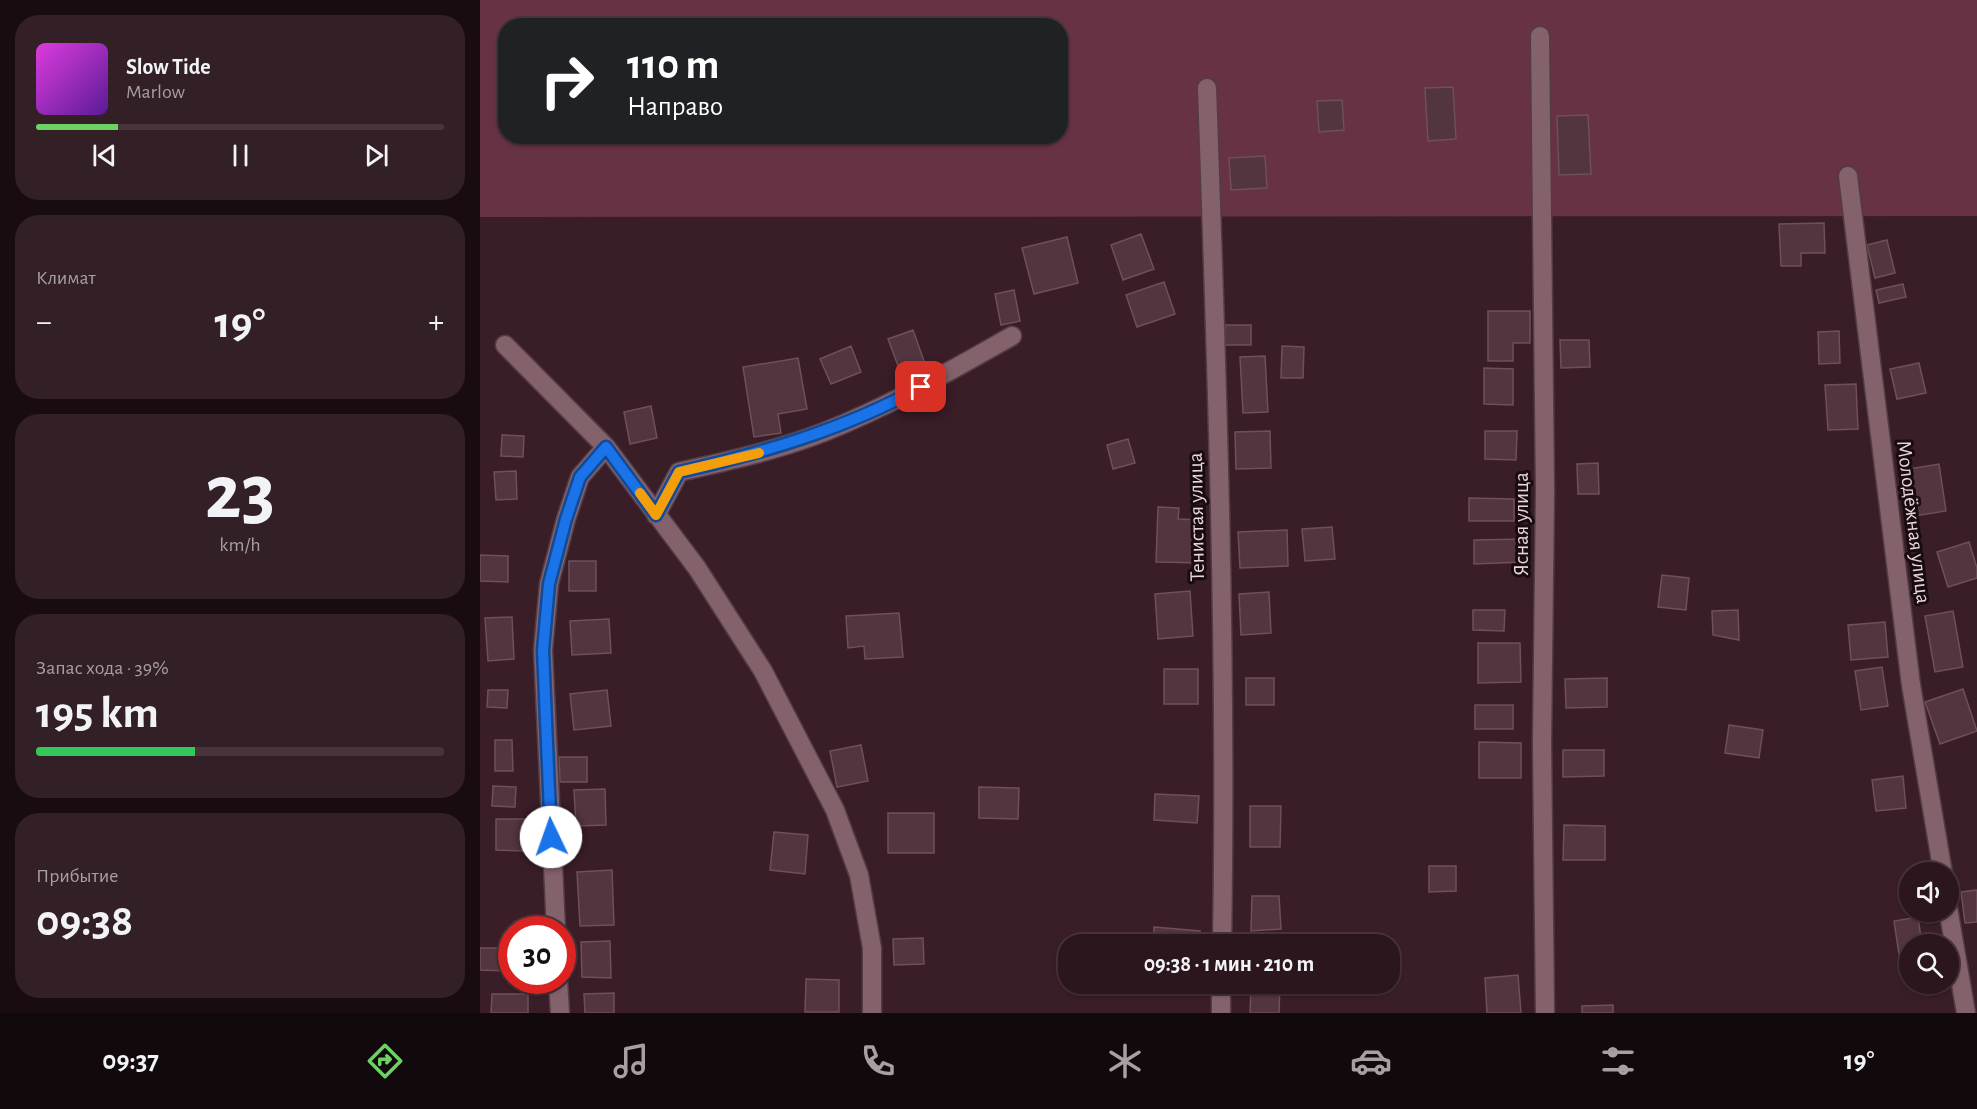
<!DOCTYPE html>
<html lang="ru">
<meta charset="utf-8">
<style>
body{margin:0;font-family:"Alegreya Sans",sans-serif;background:#331f26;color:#f1f3f6;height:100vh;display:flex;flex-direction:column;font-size:22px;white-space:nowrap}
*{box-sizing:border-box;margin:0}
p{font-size:20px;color:#a69fa4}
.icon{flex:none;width:33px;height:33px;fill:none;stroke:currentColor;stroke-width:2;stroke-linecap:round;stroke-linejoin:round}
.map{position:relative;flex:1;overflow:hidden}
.details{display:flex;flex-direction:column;gap:15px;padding:15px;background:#180c10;width:480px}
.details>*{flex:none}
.top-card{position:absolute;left:18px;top:18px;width:570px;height:126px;border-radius:24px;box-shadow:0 2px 4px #0004,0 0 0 2px #47353b;background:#202124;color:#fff;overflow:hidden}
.controls{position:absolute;left:1419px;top:862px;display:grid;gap:12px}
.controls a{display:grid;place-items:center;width:60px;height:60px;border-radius:50%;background:#2b161d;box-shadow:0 2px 4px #0004,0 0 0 2px #47353b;font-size:30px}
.speed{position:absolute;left:18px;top:916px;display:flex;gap:12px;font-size:30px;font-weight:700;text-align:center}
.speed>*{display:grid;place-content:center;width:78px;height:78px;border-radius:50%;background:#2b161d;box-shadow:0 2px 4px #0004,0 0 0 2px #47353b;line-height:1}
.speed .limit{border:9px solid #d22;background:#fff;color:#111}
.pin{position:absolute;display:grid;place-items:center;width:51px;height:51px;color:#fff;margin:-26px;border-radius:12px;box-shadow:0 3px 9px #0006}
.me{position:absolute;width:66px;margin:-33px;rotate:357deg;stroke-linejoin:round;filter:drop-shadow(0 0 4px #0008)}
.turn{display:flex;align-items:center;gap:21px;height:126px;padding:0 30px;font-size:27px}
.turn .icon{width:78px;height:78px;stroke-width:2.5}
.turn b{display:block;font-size:42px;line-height:51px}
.big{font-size:45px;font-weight:600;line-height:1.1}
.details .card{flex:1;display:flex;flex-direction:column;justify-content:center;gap:9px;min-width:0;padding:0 21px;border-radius:24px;background:#331f26}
.details .dial{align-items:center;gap:0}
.dial b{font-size:78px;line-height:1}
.song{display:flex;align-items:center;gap:18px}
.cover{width:72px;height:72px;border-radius:9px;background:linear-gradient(135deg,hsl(300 70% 55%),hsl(270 70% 35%))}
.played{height:6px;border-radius:3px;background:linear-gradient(90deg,#6cd362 20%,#47353b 20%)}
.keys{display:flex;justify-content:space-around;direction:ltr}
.heat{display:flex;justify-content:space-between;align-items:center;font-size:33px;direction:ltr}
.charge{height:9px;border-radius:4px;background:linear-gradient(90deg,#34c759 39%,#47353b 0)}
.trip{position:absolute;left:578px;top:934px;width:342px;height:60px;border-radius:24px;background:#2b161d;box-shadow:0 2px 4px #0004,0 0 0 2px #47353b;font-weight:600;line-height:60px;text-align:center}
.dock{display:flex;height:96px;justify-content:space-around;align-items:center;background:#11090c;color:#a69fa4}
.dock .icon{width:42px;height:42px}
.dock .active{color:#6cd362}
.dock b{font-size:27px;color:#f1f3f6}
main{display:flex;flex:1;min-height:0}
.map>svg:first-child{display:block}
.green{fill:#663244;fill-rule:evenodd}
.building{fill:#53353f;stroke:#704f59;stroke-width:1.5}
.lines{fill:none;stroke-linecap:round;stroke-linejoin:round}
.minor-casing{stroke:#543c45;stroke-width:21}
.minor{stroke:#84626c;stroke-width:18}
.route-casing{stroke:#114b97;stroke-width:15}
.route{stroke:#1a73e8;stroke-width:10}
.slow{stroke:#f59e0b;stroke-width:10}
.labels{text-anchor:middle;stroke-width:6;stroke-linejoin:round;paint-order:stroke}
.street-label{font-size:21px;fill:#e9d5db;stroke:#180c10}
</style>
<main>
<section class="details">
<div class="card">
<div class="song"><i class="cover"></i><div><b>Slow Tide</b><p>Marlow</p></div></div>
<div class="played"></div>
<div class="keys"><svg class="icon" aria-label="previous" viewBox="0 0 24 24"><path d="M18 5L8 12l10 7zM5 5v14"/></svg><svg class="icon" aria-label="pause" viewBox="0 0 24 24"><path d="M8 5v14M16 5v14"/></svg><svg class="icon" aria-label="next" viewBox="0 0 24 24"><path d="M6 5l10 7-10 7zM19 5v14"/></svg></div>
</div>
<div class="card"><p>Климат</p>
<div class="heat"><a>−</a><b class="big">19°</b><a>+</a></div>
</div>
<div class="card dial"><b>23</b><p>km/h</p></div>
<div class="card"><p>Запас хода · 39%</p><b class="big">195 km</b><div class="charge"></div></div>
<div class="card"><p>Прибытие</p><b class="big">09:38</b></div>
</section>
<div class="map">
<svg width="1497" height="1013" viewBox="0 0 1497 1013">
<rect width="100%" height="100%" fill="#391d27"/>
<path class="green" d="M0,0H1497V216L0,217ZM26,26H580V136H26Z"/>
<path class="building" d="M973,87L976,139L948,141L945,88Z
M862,100L864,130L839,132L837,101Z
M1108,115L1111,174L1079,175L1077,116Z
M785,156L787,188L751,190L749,158Z
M1344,223L1345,253H1321V266H1301L1299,224Z
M661,234L674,269L643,280L631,245Z
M587,237L598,283L554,294L542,248Z
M1407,240L1415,273L1395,278L1387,245Z
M684,282L695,314L657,327L646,295Z
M1423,284L1426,297L1399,303L1396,290Z
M534,290L540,321L521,325L515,294Z
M1008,311H1050V343H1033V361H1008Z
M745,325H771V345H745Z
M433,330L444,361L420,371L408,339Z
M1359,331L1360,363L1339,364L1338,332Z
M1080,340H1109L1110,367L1081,368Z
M371,346L381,372L351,384L340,359Z
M802,346L824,347L823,378H801Z
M785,356L788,412L763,413L760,357Z
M318,358L327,409L298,414L301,433L274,437L263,367Z
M1439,363L1446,393L1417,399L1410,369Z
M1004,368L1033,369V405L1004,404Z
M1376,384L1378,429L1348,430L1345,385Z
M171,406L177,438L150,444L144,412Z
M790,431L791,468L756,469L755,432Z
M1005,431H1037L1036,460L1005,459Z
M22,435L44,436L43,457L21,456Z
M648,439L655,463L633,469L627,445Z
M1118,463L1119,494H1098L1097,464Z
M1459,464L1466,511L1435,516L1428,469Z
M36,471L37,499L16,500L14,472Z
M989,498L1034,499V521H989Z
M678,507L699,508L698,519L723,520L722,563L676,562Z
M852,527L855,559L825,561L822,529Z
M807,530L808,566L760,568L758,532Z
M1044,539L1045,562L994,564V540Z
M1489,542L1497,568V578L1468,587L1457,552Z
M0,555L28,556V582L0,581Z
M89,561H116V591H89Z
M1182,575L1209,578L1206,610L1178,607Z
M710,591L713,636L678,639L675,594Z
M789,592L791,633L761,635L759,594Z
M993,610H1025L1024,631L993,630Z
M1258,610L1259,640L1233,635L1232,611Z
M1473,611L1483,667L1455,672L1445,616Z
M419,613L423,657L385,659L384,646L368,648L366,616Z
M32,617L34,659L8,661L5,618Z
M129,619L131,653L92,655L90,621Z
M1405,622L1408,657L1371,660L1368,625Z
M998,643H1040L1041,682L998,683Z
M1402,667L1408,706L1381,710L1375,671Z
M684,669H718V704H684Z
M766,678H794V705H766Z
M1127,678V707L1086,708L1085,679Z
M1483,689L1497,731L1460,744L1445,702Z
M8,690H28L27,708L7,707Z
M127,690L131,726L94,730L90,694Z
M995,705H1033V729H995Z
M1249,725L1283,730L1279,758L1245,753Z
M15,740H32L33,771H15Z
M999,742L1041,743V778H999Z
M381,745L388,781L357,787L350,751Z
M1083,750H1124V776L1083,777Z
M79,757H107V782H80Z
M1423,776L1426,808L1396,811L1392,780Z
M13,786L36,787L35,807L12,806Z
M499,787L539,788L538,819L499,818Z
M125,789L126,825L96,826L94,790Z
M675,794L719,796L717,823L674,820Z
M770,806H801L800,847H770Z
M408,813H454V853H408Z
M16,819H48L47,851L16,850Z
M1084,825L1125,826V860H1083Z
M294,832L328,835L325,874L290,870Z
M949,866H976V891L949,892Z
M132,870L134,925L100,926L97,872Z
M1497,890V922L1485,923L1481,892Z
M772,896H799L801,929L771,931Z
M1438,917L1442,945H1430V952L1419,954L1414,921Z
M674,927L720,931L719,945H674Z
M443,938L444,964L414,965L413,939Z
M130,941L131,978L102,977L101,942Z
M0,948H32V971L0,970Z
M1038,975L1041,1013H1007L1005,978Z
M326,979L359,980V1012H325Z
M756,984H800L799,1013H770L771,988H756Z
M134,993V1013H105L104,994Z
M12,994H48V1013H11Z
M1133,1005V1013H1102V1006Z"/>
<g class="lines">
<defs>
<path id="minor" d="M1060,36L1065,491L1062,743L1065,1013
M727,88C737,373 747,659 742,945
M1368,176L1431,685L1463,873
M25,345L126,447L217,568L283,671L355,810L379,875L392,948V1013
M176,515L199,472C248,461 298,450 344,432C410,406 470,371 532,336
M1468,908L1486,1013
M76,930L63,650L69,584L86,519L100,477L126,447
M78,981L80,1013
M741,1013V984"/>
</defs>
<use href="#minor" class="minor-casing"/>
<use href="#minor" class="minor"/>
</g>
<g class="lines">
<defs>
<path id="route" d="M71,837L63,650L69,584L86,519L100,477L126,447L176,515L199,472C283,453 365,429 441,387"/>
</defs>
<use href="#route" class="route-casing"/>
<use href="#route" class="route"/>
<path class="slow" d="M160,493L176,515L199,472L279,453"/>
</g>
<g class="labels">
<g class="street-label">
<text transform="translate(716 517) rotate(-91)" y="7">Тенистая улица</text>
<text transform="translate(1434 522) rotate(83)" y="7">Молодёжная улица</text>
<text transform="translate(1041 524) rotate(-90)" y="7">Ясная улица</text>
</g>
</g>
</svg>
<div class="controls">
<a><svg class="icon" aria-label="sound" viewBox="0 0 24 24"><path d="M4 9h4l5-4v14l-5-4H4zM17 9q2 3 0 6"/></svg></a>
<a><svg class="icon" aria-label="search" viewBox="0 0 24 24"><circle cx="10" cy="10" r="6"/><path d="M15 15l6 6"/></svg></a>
</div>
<div class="speed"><div class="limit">30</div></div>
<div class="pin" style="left:441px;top:387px;background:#d93025"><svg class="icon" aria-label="arrive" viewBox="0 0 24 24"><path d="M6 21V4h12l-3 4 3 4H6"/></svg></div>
<svg class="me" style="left:71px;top:837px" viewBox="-20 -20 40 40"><circle r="19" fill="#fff"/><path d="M0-13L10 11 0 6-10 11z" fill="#1a73e8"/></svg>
<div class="trip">09:38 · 1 мин · 210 m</div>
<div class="top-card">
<div class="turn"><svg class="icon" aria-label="right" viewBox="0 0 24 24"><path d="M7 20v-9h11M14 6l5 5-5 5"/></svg><div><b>110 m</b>Направо</div></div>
</div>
</div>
</main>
<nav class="dock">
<b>09:37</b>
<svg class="icon active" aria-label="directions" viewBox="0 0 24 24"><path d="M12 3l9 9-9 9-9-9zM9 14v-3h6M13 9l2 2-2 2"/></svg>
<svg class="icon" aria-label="music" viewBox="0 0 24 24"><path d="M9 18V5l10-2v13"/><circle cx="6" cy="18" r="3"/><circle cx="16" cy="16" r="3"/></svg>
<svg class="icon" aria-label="phone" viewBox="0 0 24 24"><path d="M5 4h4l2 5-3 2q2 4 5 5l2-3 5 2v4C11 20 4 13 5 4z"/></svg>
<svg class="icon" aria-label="climate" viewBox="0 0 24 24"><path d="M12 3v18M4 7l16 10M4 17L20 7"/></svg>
<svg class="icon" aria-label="car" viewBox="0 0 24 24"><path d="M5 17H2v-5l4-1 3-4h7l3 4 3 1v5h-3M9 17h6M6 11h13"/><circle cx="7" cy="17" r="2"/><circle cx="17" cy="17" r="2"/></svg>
<svg class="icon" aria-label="filters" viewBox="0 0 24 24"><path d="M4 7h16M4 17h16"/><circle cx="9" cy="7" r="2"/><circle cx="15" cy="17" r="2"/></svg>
<b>19°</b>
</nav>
